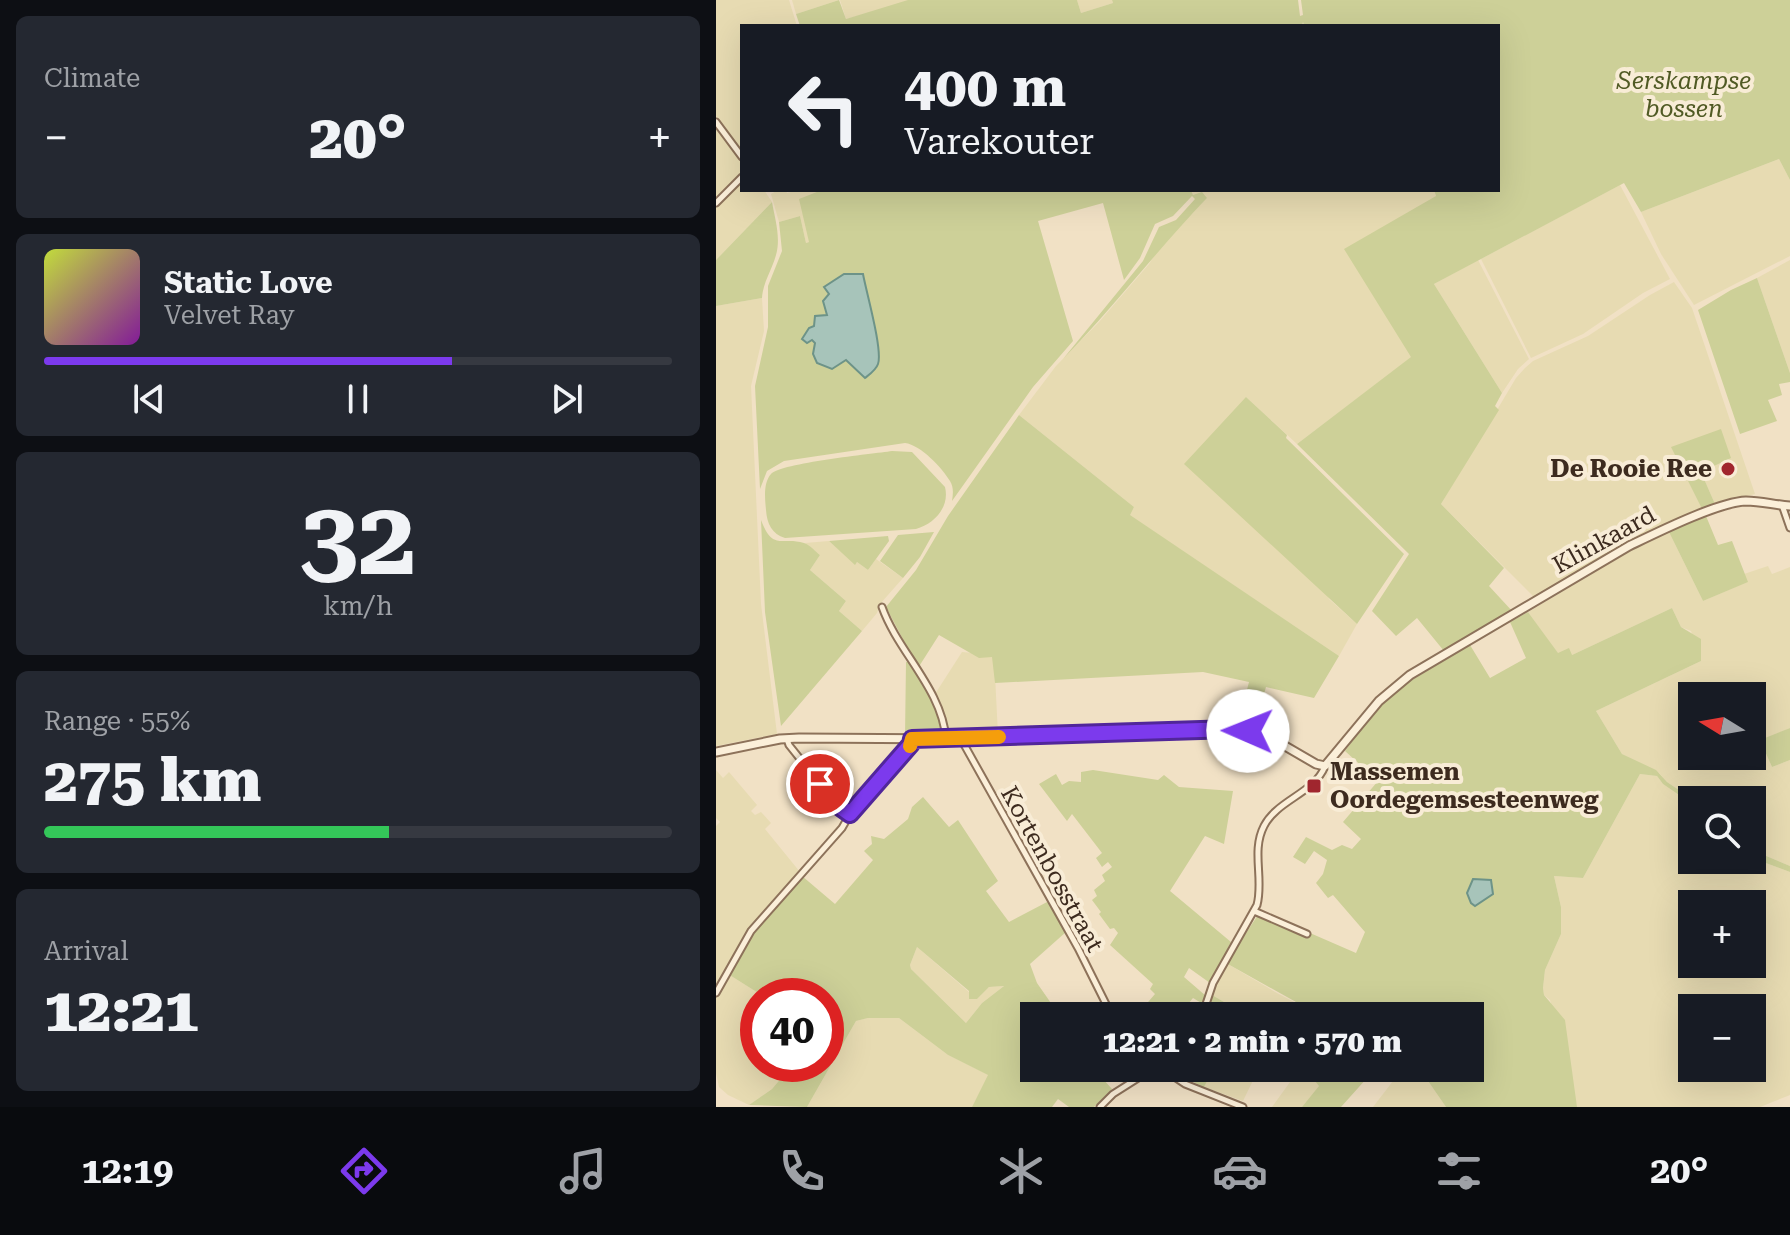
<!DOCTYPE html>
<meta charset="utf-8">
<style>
body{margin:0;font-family:"Roboto Serif",serif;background:#242831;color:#f1f3f6;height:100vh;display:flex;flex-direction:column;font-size:30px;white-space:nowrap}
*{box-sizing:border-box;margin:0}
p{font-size:26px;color:#9ea1a6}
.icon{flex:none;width:44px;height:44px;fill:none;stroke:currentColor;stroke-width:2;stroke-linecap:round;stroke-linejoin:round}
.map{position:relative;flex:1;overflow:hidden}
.side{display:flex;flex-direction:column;gap:16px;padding:16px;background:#0d0f14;width:716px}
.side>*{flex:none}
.banner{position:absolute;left:24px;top:24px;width:760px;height:168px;border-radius:0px;box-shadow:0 8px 32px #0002;background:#171b24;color:#f1f3f6;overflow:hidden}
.needle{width:52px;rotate:281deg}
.buttons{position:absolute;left:962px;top:682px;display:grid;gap:16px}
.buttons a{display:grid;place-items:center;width:88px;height:88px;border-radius:0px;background:#171b24;box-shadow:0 8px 32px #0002;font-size:40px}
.speed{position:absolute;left:24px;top:978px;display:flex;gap:16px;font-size:40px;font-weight:700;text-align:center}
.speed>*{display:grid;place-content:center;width:104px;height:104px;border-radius:50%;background:#171b24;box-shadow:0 8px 32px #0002;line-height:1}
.speed .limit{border:12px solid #d22;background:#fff;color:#111}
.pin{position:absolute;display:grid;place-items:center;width:68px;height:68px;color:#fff;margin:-34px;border:4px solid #fff;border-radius:50%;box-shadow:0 2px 8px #0007}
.me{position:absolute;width:88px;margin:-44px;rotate:271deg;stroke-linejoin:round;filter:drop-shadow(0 0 6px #0008)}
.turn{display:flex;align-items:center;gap:28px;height:168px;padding:0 32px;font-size:36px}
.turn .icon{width:104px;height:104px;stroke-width:2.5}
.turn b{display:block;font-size:56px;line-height:68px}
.big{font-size:60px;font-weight:800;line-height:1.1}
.side .card{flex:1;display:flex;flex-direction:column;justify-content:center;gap:12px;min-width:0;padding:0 28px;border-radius:12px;background:#242831}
.side .dial{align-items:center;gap:0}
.dial b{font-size:104px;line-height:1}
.song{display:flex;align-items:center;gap:24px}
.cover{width:96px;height:96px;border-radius:12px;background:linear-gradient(135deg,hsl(70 70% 55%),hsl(290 70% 35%))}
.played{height:8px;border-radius:4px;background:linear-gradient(90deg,#7c3aed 65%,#363941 65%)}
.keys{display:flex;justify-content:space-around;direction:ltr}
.heat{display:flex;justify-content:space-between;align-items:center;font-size:44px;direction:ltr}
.charge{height:12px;border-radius:6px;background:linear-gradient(90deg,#34c759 55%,#363941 0)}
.trip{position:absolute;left:304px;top:1002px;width:464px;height:80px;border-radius:0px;background:#171b24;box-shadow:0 8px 32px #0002;font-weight:800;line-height:80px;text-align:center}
.menu{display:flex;height:128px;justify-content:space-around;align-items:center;background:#090b0e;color:#9ea1a6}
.menu .icon{width:56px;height:56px}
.menu .on{color:#7c3aed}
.menu b{font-size:36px;color:#f1f3f6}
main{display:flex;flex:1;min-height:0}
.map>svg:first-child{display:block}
.farmland{fill:#e7dbb2;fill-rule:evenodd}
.green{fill:#cdd098;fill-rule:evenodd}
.water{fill:#a7c4ba;stroke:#6d9388;stroke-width:2}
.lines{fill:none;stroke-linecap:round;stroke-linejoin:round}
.minor-casing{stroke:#8d725a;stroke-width:9}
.tertiary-casing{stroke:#8d725a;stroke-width:11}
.minor{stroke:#fbefd9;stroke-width:5}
.tertiary{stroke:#fbefd9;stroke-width:7}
.route-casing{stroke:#51269a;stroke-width:20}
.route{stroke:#7c3aed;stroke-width:14}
.slow{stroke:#f59e0b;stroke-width:14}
.poi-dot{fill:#a0262e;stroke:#f8ecd6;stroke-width:3}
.labels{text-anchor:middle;stroke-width:8;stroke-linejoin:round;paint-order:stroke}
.park-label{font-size:24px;font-style:italic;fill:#505a24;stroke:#f8ecd6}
.poi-label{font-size:24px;font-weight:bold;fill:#3d2b1f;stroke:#f8ecd6;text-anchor:end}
.street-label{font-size:24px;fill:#3d2b1f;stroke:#f8ecd6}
</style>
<main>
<section class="side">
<div class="card"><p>Climate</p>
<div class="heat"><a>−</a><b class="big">20°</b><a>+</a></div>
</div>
<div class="card">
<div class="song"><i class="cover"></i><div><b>Static Love</b><p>Velvet Ray</p></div></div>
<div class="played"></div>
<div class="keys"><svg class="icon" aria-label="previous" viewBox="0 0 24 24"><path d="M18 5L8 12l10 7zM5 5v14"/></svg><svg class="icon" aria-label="pause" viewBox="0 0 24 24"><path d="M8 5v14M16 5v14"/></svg><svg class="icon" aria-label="next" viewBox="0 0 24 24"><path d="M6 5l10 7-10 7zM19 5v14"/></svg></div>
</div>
<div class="card dial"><b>32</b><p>km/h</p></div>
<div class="card"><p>Range · 55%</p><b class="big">275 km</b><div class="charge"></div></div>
<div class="card"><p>Arrival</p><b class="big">12:21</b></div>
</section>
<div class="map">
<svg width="1074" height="1107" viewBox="0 0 1074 1107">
<rect width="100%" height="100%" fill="#f1e1c5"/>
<path class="farmland" d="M0,0H73L81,26H26V152L0,116Z
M76,0H123L80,14Z
M124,0H192L193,2L130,19Z
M361,0H396L397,3L365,13Z
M0,127L26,160V174L0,201Z
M1063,159L1074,180V256L978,305L945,254L925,212Z
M26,178V190H48L56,202L0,260V205Z
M904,185L954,279L927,293L867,334L815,358L765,259Z
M62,190H70L71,193L82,190H106L93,242L90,243L84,216L63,222L55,194Z
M475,190H718L720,196L668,311L696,357L581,444L530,397L613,599L641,624L623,656L413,515L418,507L303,415L340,366L383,322L433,264L444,247L491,198L477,195Z
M762,260L813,359L802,369L786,393L718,284Z
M1074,260V373L1041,278Z
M958,282L976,308L1039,494L999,504L985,472L956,448L986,509L916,538L819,598L725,504L800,378L809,368L817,361L872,336L934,295Z
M46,298L48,331L35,386L45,604L61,734L0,746V306Z
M953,532L987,601L1031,582L1028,574L1052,566L1056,574L1074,567V728L1045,741L1056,767L1074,760V866L1036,850V800H978L951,782L943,773L906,754L880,711L985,661L975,631L965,627L956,608L856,655L842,654L812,612L916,550ZM976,696H1036V756H976Z
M113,541L139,564L141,562L152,570L160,559L187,578L164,604L161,613L146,631L123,611L130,601L94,570L104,555L89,543Z
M246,652L278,655L282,735H236L219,694Z
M0,770L7,778L13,772L41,805L35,811L39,815L45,812L55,823L49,829L84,872L29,936L0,989V826L4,822L0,818Z
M924,774L941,776L947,784L976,804V860H1036V858L1074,872V1095L1044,1107H861L834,1000L828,995L827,988L829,970L845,934V907L838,876L867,878ZM976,904H1036V964H976ZM976,1008H1036V1068H976Z
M201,947L261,999L273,987L288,986L266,1003L250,1023L195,969L194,965Z
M510,963L561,993L605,1016H526L527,1013L496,995Z
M12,974L47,996H42V1064H77L56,1089L33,1105L12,1095L3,1087L0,1073V998Z
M152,1018H183L232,1055L273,1075L256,1107H91L140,1021Z
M498,1068H543L527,1101L488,1087Z
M578,1068H594L592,1072L604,1086L586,1107H556L582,1071Z
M687,1068H703L730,1107H657Z"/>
<path class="green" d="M123,0L130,19L192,0H361L365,13L397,3L396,0H582L584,16L587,15L585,0H1074V180L1063,159L925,212L908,183L718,284L786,393L779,406L783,410L725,504L788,568L773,586L797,612L728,651L701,618L680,636L656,611L693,554L581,444L695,357L628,249L720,196L718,190H782V26H588L587,22L586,26H84L80,14Z
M106,190H475L477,195L486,192L491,198C441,250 398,307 347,359L427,261L443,227L460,220L479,199L476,196L457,216L439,224L424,258L408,280L387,203L322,221L357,341L317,387L236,501C237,494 238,488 234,481C226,468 205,445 189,443L68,461L51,471L44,489L39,386L52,327V286L66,251L63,222L84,216L90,243L93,242L83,199Z
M56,202C59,219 65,238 60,255C56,270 47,282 46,298L0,306V260Z
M1041,278L1074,373V382L1063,384L1066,395L1052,400L1061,421L1024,434L982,310L1015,290Z
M530,397L571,435L570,438L688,554L641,624L468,464Z
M303,415L418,507L414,515L623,656L598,698L550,687L539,726L522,724L533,682L487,672L279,683L276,657L263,658L223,635L202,668L170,607L200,570L232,516Z
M1005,429L1015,458L985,472L999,504L986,509L955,447Z
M176,451L196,452L229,487C234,507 218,524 200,529L69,538C56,534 51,524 50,510C49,499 47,483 55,474C65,463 156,454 176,451Z
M990,516L1002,545L1016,541L1032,582L987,601L953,532Z
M45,520C57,552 66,536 88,543C93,544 100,552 104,555L94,570L130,601L123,611L146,631L65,726L49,612Z
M218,532L204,557L187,578L164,561L182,535Z
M172,536L173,541L152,570L141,562L139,565L113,541Z
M956,608L965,627L985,639V661L880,711L906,754L940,770L951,782L978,800L976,804L947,784L941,776L924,774L867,878L838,876L845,907V934L829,970L827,988L828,995L849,1020L861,1107H730L703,1068H754V1016H605L510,963L542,915L592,937L594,933L640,953L649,932L617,895L612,898L600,883L607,874L611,860L598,851L589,864L577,857L590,837L616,850L626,845L636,849L645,839L627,822L662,781L629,751L652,720L681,689L754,645L774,678L810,658L794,622L812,612L842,653L853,648L856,655ZM757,879L775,880L773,896L759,906L755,903L751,893Z
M195,661L216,699L227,732L225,735L189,736L190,662Z
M1074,728V760L1056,767L1044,740Z
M377,770L442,780L448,775L463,787L517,791L508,844L489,836L454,891L515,942L494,983L473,968L468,977L490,996L487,1004L477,998L462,1016L452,1006L443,1016H420L439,994L434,989L437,984L394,945L402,933L398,928L394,929L383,914L385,912L376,900L381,896L378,890L389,881L386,875L396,867L392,862L386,867L380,858L386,853L356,814L351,821L323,784L340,774L346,785L353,781L365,782V772Z
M207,797L233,827L242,820L282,881L270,891L293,922L333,901L350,932L314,964L321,983L337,1006L327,1016H318V1052L314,1055L318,1060V1068H377L396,1089L378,1107H353L342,1099L336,1107H256L272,1075L232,1055L183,1018H152L140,1021L91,1107L33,1105L56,1089L77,1064H110V996H47L12,974L34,936L86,876L119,904L157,860L148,851L156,844L155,836L168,839L192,819L196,807ZM201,947L253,991V999H261L273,987L288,986L266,1003L250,1023L195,969L194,965Z
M1036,850L1074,866V872L1036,858Z
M496,995L527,1013L526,1016H490Z
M461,1068H498L488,1087L462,1075L460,1074Z
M594,1068H660L625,1107H586L603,1086L591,1071Z"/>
<path class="water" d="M128,274H147C150,291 167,350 162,364C160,370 154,374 149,378L130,360L116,369L101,363L97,354L99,343L96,340L91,343L86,339L93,328L98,326L99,316L111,315L107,301L113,294L108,287Z
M757,879L775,880L777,894L759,906L755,903L751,893Z"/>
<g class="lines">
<defs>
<path id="minor" d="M0,122L26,157
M0,203L26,177
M1066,505L1074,528
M166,607C182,652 226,689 230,739
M71,739L73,745L120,804L134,814
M245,739L362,948L396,1016
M538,911L591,934
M0,993L35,931L126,828L134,814L195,744L196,739
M486,1016L497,983L541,905C548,879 535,851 548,826C561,800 599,793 609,766
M445,1068L469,1084L527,1107
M384,1107L397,1094L438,1068"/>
<path id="tertiary" d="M0,752L64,739L83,738L245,739L517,729L557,739L600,764L609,766L663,701L694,675L913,546C940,533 1002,502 1030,501C1045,501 1059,505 1074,506"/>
</defs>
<use href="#minor" class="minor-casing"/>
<use href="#tertiary" class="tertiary-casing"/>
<use href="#minor" class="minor"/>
<use href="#tertiary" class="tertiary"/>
</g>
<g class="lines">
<defs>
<path id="route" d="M104,784L120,804L134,814L195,744L196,739L517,729L532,731"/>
</defs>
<use href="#route" class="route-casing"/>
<use href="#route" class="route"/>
<path class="slow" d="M194,746L196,739L283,737"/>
</g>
<g class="poi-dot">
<circle cx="1012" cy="469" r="8"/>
<rect x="590" y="778" width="16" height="16" rx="4"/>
</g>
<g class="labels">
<g class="park-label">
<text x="968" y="89">Serskampse<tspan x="968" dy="28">bossen</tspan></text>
</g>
<g class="poi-label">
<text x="996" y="477">De Rooie Ree</text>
<text x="614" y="780" text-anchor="start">Massemen<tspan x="614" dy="28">Oordegemsesteenweg</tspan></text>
</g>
<g class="street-label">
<text transform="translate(888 540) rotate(-29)" y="8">Klinkaard</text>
<text transform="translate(336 869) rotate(61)" y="8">Kortenbosstraat</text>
</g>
</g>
</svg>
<div class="buttons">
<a><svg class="needle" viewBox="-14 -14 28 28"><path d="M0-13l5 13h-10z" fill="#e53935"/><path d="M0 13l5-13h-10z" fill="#9ea1a6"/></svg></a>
<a><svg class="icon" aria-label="search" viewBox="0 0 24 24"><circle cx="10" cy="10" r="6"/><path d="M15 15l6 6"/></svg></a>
<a>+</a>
<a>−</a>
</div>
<div class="speed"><div class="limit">40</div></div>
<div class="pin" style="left:104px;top:784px;background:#d93025"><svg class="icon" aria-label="arrive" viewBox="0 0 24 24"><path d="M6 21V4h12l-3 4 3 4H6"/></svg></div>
<svg class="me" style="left:532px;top:731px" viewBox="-20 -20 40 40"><circle r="19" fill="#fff"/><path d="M0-13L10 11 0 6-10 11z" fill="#7c3aed"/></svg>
<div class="trip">12:21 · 2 min · 570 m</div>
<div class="banner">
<div class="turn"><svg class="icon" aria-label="left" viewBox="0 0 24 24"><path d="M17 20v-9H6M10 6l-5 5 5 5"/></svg><div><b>400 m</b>Varekouter</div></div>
</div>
</div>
</main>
<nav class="menu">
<b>12:19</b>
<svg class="icon on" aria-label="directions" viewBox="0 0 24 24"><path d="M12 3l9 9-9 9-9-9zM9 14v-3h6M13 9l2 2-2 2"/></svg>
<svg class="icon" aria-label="music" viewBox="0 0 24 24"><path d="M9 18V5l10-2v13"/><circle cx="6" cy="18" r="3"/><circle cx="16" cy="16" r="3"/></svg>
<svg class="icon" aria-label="phone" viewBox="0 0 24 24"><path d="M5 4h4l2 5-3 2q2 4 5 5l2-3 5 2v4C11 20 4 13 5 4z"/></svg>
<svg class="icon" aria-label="climate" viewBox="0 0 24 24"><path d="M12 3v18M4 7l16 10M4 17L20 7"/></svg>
<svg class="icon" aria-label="car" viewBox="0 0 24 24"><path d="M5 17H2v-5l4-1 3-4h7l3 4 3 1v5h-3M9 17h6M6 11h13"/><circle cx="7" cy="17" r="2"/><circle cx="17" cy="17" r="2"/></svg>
<svg class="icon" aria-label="filters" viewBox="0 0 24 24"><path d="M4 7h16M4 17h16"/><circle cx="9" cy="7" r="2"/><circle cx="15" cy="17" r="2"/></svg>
<b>20°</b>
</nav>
